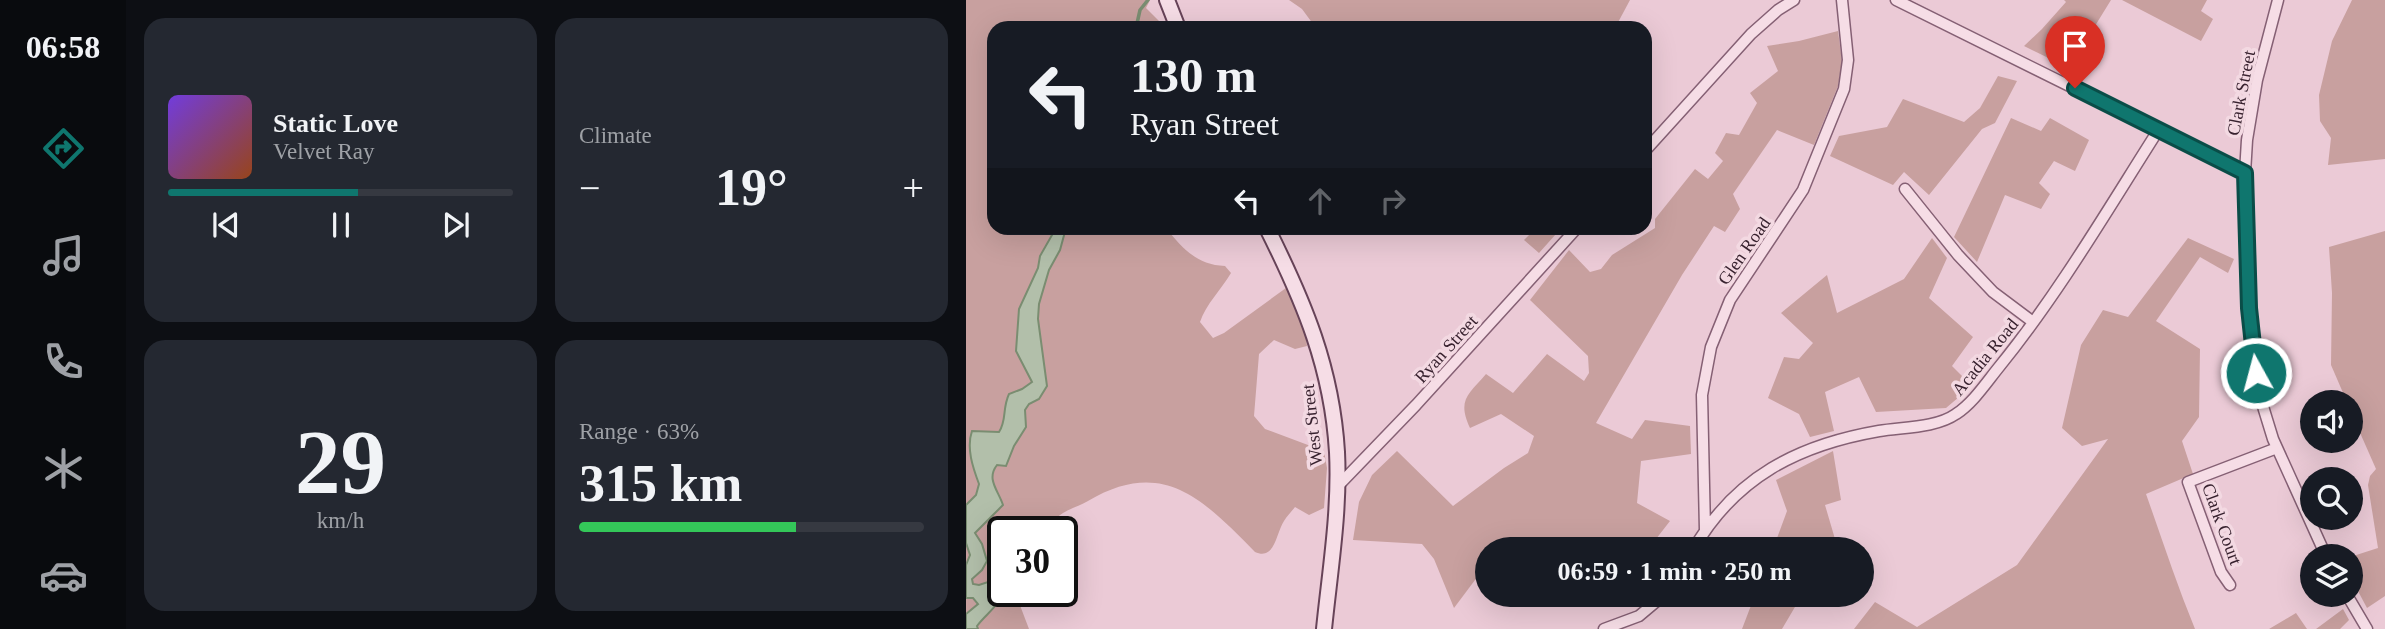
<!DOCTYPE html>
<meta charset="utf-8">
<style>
body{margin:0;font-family:Georgia,serif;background:#242831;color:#f1f3f6;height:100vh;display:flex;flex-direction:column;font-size:26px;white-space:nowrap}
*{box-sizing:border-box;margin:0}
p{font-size:23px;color:#9ea1a6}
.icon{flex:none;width:38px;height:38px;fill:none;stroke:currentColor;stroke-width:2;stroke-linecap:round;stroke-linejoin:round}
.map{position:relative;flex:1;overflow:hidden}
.panel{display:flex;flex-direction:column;gap:18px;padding:18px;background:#0d0f14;width:840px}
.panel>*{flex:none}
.top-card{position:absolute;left:21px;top:21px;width:665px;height:214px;border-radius:21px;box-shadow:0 7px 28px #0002;background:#171b24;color:#f1f3f6;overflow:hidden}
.buttons{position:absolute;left:1334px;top:390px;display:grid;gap:14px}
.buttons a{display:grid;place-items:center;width:63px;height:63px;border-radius:50%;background:#171b24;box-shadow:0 7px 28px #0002;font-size:35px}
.speed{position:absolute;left:21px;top:516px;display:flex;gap:14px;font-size:35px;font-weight:700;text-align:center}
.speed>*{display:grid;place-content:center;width:91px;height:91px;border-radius:50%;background:#171b24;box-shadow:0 7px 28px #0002;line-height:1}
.speed .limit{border:4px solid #111;border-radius:10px;background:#fff;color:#111}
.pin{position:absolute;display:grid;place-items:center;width:60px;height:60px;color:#fff;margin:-72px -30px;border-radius:50% 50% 50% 0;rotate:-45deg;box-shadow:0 0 7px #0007}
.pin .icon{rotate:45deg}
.me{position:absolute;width:77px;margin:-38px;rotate:353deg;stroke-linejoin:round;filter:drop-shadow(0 0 5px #0008)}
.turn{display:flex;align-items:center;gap:24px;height:147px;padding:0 28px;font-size:32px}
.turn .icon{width:91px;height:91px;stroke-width:2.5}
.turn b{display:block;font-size:49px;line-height:60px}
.lanes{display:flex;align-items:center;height:66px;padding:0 28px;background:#0003;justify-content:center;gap:35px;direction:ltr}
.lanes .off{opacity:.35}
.big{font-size:52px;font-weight:700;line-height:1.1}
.panel .widget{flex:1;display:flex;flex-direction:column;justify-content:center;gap:10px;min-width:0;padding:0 24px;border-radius:21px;background:#242831}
.panel .dial{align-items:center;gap:0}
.dial b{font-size:91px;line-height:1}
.song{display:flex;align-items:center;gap:21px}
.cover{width:84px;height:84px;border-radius:10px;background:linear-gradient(135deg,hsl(260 70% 55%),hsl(20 70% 35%))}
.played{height:7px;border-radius:4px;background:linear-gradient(90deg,#0f766e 55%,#363941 55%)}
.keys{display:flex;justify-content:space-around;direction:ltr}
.heat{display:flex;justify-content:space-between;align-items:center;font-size:38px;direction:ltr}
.charge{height:10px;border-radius:5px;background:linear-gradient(90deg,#34c759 63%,#363941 0)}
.panel .tiles{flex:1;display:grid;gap:18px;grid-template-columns:repeat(2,1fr)}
.trip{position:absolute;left:509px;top:537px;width:399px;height:70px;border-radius:35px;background:#171b24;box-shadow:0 7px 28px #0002;font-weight:700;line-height:70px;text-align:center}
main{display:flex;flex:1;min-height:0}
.tab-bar{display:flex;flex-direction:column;width:126px;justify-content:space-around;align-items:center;background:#090b0e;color:#9ea1a6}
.tab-bar .icon{width:49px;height:49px}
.tab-bar .current{color:#0f766e}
.tab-bar b{font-size:32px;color:#f1f3f6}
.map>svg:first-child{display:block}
.green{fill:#c8a09f}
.water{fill:#b2bfaa;stroke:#7a8d71;stroke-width:2}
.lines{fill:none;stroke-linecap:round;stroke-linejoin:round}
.stream{stroke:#7a8d71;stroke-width:3.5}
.street-casing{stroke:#856074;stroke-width:13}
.secondary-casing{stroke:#674358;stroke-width:18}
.street{stroke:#f6dde6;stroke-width:10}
.secondary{stroke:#f6dde6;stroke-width:14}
.route-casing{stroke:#0a4d48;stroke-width:18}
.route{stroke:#0f766e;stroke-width:12}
.labels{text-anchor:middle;stroke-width:7;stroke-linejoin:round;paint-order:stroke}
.street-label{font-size:18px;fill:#38222f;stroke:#f3d9e2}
</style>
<main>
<nav class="tab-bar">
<b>06:58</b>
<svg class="icon current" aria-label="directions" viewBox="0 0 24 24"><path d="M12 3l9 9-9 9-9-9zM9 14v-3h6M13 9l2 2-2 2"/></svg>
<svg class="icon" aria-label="music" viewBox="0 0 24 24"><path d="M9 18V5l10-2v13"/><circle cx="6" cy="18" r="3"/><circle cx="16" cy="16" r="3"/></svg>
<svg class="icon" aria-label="phone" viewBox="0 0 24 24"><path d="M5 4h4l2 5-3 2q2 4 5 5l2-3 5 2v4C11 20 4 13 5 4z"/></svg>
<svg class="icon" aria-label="climate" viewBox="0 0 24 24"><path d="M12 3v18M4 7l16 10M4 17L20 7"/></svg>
<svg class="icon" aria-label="car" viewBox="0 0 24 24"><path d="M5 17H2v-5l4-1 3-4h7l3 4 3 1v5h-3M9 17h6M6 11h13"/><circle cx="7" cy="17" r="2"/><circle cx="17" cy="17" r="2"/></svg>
</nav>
<section class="panel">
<div class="tiles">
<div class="widget">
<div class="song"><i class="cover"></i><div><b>Static Love</b><p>Velvet Ray</p></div></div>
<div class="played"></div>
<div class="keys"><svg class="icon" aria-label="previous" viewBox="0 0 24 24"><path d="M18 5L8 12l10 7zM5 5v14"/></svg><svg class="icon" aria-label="pause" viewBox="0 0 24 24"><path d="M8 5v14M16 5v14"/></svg><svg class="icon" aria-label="next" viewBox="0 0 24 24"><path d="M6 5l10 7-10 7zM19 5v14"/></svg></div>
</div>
<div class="widget"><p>Climate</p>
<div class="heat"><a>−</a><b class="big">19°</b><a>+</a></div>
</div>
<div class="widget dial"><b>29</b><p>km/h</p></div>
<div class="widget"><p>Range · 63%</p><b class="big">315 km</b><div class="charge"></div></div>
</div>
</section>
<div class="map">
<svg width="1419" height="629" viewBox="0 0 1419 629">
<rect width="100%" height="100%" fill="#ebcad6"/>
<path class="green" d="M0,0H184L180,8L200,28H28V228H200C216,248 231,265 259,266L265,273C255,290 240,304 234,322L247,338L258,333L320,288L339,328L341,346L329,349L308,340L293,354L288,416L299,429L358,451L361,468L358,508L343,515L329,507C326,511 321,516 318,521C310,533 309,561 289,552C237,499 197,457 122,501C114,506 105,508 97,513C90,517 84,526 78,532H37V592H52L55,608L63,629H0Z
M323,0H664L649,28H350L336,9Z
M1098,0H1145L1103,68L1058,46L1076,29L1100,2Z
M1156,0H1241L1235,11L1247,19L1235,41Z
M1386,0H1419V159L1362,165L1365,138L1354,121L1353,95L1366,41Z
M872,31L876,61L872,86L848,145L811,130L767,194L774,209L759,232L748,226L716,275L630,423L666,439L679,420L724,426L725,454L675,461L671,503L704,521L690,539L679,538L669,549L522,550L521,574L512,576L488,608L468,559L456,544L387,540L393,502L406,475L431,451L487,506L538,468L562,453L568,436L535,414L504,428C491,400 502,395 520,374L547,393L581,354L618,381L623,373L622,356L564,300L603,250L624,272L635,269L646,255L689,228V219L729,169L742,179L757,161L749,153L760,133L773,135L791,103L784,93L812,71L801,46L833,41Z
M1032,76L1051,81L1029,123L1016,129L963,195L938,172L927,185L864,156L873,136L921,127L937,99L998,122L1014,108Z
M1045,118L1075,131L1084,118L1123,140L1109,171L1088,161L1073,183L1084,194L1075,209L1039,195L1011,262L988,237Z
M570,228H583L590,234L573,253L558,240Z
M1419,231V596L1401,608L1384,576V557L1412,548L1402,485L1404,476L1410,469L1384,410V402H1381L1365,365L1366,293L1363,247Z
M966,238L981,258L963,298L1007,337L986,366L1006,386L980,408L910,412L893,377L859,392L868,431L844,437L833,414L802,398L818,357L833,359L847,343L815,313L861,275L871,313L938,279Z
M1222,238L1268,259L1262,273L1234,257L1190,321L1234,349L1233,417L1216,441L1227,474L1180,494C1196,539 1211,585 1229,629H888L909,602L951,627L1051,565L1142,439L1116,446L1096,428L1115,345L1137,310L1162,317Z
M867,451L875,500L859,505L869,539L862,549H807L821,511L810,480Z
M789,595H836L816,629H776Z
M1377,609L1383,620L1374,629H1350Z
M1330,613L1341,629H1303Z"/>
<path class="water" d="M90,228H100L94,250L83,270L73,304L72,319L81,386L73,399L63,404L59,410L60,427L48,446L40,466L31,465C20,479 32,490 37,505L9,533L16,544L21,561L16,570L6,579L7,584L13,585L28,580L36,585C36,606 22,611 11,626L12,629H0V614L12,604L7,598H0V565L4,555L0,543V505L10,495L13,484C7,468 0,448 6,431L33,432C41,420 36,409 43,394L56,389L66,382L50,351L53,309L72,268L74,256Z"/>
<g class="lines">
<path class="stream" d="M170,28L174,10L182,0"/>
<defs>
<path id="street" d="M930,0L1279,173
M1312,0L1291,80L1281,140L1279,173L1286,345L1295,400L1307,439L1360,556
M679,151L785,34L812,10L828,0
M939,189L992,255L1027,292L1067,322
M370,488L450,405L611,228
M739,530L736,395L745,347L764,300L837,190L878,89L882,60L876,0
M727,550C769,477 832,445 913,431C937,427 970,428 990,414C1007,403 1020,383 1033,367C1093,293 1142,209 1193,129
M1264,585L1255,572L1222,482L1311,448
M1381,595L1401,629
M638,629L673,616L698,595"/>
<path id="secondary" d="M201,0L212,28
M301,228C338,302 366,368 371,452C374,511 364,570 358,629"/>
</defs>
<use href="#street" class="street-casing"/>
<use href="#secondary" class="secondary-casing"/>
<use href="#street" class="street"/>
<use href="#secondary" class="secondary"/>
</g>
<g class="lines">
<defs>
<path id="route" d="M1109,88L1279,173L1283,308L1290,373"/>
</defs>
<use href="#route" class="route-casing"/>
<use href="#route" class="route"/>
</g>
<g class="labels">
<g class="street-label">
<text transform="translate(1275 93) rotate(-79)" y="6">Clark Street</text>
<text transform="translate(778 251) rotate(-55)" y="6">Glen Road</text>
<text transform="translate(480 349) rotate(-48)" y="6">Ryan Street</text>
<text transform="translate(1019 357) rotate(-51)" y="6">Acadia Road</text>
<text transform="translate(346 425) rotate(-96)" y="6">West Street</text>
<text transform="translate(1256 524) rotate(70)" y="6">Clark Court</text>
</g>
</g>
</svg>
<div class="buttons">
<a><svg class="icon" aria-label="sound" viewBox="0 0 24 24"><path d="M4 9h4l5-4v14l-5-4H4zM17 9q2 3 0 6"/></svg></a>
<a><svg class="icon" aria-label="search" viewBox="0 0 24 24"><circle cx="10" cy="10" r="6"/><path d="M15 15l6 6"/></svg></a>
<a><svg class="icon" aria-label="layers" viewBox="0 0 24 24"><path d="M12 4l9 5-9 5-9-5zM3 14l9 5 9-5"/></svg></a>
</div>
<div class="speed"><div class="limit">30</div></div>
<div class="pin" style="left:1109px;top:88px;background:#d93025"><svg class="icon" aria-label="arrive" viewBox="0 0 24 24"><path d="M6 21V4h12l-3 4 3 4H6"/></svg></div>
<svg class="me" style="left:1290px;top:373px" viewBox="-20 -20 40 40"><circle r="17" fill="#0f766e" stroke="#fff" stroke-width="3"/><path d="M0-11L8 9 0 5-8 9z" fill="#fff"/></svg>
<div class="trip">06:59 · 1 min · 250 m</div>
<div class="top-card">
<div class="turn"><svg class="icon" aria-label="left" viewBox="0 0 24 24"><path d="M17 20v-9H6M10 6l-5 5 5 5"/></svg><div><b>130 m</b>Ryan Street</div></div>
<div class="lanes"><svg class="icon" aria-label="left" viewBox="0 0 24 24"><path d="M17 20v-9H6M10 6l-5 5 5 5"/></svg><svg class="icon off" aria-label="ahead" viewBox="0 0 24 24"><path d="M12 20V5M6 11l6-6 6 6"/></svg><svg class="icon off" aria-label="right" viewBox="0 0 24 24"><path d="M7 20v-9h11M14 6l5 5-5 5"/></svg></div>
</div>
</div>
</main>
